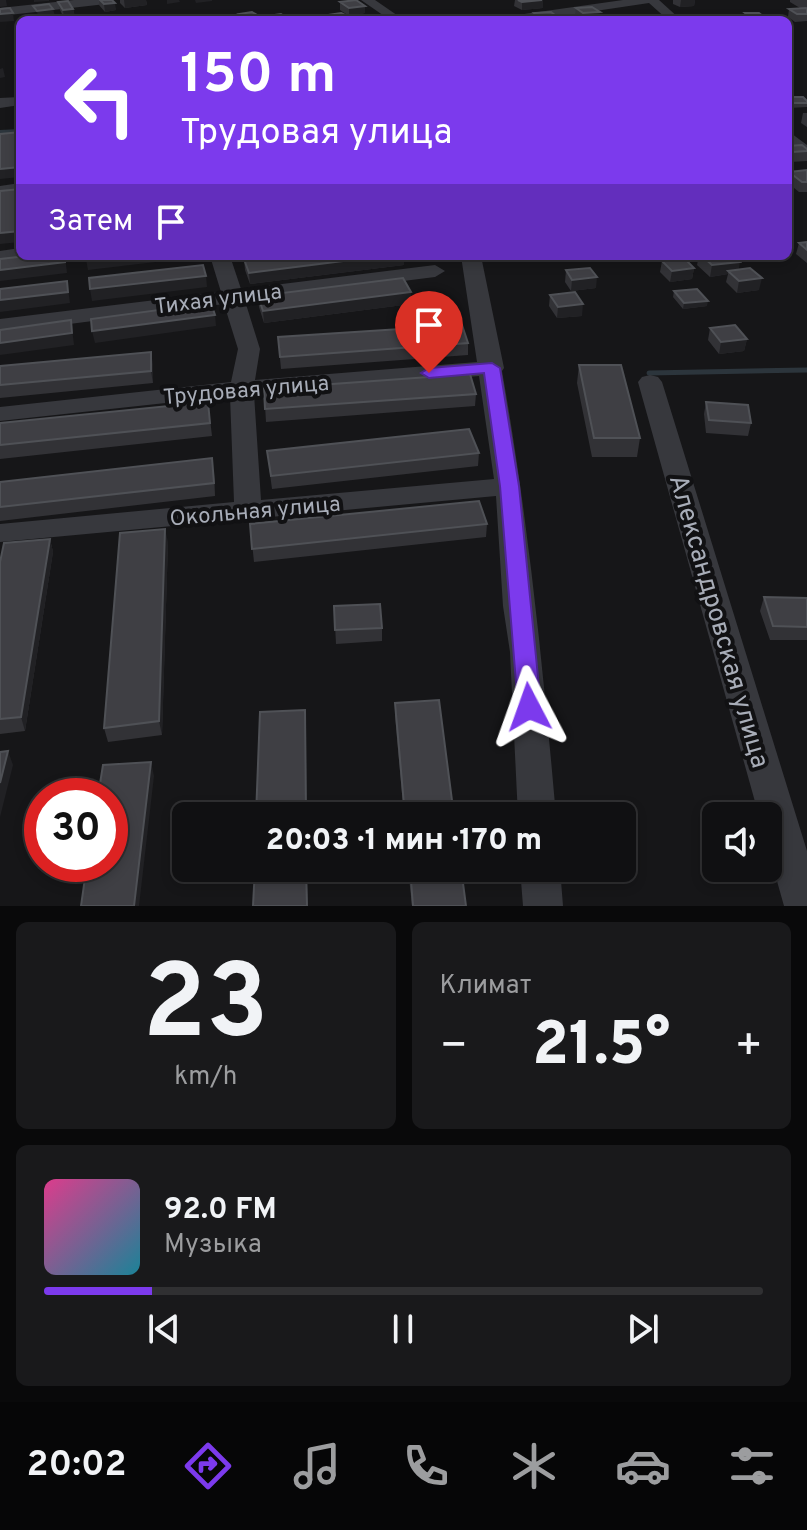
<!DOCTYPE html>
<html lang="ru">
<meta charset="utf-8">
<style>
body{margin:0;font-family:Overpass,sans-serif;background:#19191b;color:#f1f3f6;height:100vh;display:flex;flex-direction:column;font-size:30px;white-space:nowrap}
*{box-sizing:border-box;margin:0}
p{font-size:26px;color:#9c9d9f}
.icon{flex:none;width:44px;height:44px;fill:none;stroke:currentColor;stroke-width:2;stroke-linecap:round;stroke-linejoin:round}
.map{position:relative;height:906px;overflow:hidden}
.sheet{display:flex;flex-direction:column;gap:16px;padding:16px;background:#09090a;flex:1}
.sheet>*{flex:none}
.hud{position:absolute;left:16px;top:16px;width:776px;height:244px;border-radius:12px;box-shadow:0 4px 12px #0003,0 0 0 2px #303032;background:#7c3aed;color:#fff;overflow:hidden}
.buttons{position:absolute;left:702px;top:802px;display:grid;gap:16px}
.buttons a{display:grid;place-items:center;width:80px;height:80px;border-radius:12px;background:#101012;box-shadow:0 4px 12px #0003,0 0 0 2px #303032;font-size:40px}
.speed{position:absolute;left:24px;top:778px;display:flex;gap:16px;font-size:40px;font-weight:700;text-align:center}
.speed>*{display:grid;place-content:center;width:104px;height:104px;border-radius:50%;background:#101012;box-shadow:0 4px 12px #0003,0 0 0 2px #303032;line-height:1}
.speed .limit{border:12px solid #d22;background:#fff;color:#111}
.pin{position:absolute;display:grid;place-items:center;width:68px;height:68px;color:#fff;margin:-82px -34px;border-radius:50% 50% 50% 0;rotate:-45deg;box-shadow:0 0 8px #0007}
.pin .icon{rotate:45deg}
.me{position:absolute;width:88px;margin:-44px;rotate:356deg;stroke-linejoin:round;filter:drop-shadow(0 0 6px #0008)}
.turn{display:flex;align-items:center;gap:28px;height:168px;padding:0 32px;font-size:36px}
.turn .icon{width:104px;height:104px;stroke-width:2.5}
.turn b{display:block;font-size:56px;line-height:68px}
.then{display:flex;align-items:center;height:76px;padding:0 32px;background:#0003;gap:16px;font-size:30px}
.big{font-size:60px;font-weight:800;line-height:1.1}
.sheet .card{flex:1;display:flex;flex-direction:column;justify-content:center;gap:12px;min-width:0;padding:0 28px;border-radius:12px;background:#19191b}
.sheet .dial{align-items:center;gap:0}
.dial b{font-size:104px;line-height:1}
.song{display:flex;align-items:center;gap:24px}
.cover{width:96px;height:96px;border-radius:12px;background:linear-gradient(135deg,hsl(330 70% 55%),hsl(190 70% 35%))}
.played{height:8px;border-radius:4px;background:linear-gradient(90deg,#7c3aed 15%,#303032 15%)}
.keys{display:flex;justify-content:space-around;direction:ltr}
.heat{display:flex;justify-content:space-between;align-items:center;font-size:44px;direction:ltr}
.sheet .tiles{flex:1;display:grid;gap:16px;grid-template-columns:1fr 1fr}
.card:last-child{grid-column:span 2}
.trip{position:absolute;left:172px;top:802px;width:464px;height:80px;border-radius:12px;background:#101012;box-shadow:0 4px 12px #0003,0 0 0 2px #303032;font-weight:800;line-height:80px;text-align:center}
.tab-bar{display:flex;height:128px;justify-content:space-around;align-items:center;background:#060607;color:#9c9d9f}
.tab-bar .icon{width:56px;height:56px}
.tab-bar .active{color:#7c3aed}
.tab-bar b{font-size:36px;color:#f1f3f6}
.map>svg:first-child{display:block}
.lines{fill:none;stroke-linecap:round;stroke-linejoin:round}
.stream-far1{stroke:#2c353c;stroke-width:4}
.stream{stroke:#2c353c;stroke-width:5}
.minor{fill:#37383d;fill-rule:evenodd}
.wall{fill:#323236}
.shaded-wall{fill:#212124}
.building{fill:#3f3f44;stroke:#4f5156;stroke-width:2}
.route{fill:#7c3aed;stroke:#51269a;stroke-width:2}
.labels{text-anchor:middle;stroke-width:8;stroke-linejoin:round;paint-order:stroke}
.street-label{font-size:22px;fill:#a8adb8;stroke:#111113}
.near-street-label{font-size:26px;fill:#a8adb8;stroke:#111113}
</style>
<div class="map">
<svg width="807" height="906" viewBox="0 0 807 906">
<rect width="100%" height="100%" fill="#161618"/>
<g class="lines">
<path class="stream-far1" d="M0,132L20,131"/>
<path class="stream" d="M649,373L807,370"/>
<path class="minor" d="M74,0H112L106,4L0,16V8Z
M361,0H375L404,20H390Z
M623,0H659L681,20H668L649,3L535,20H504L510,16Z
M20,97V105L0,108V98Z
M788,131L807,145V159L788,145Z
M20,183V193L0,196V186Z
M20,248V256H28L27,258L0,263V251Z
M210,256H230L241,289L435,265L445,271L435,277L245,301L260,349L255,380L477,362L461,256H481L504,368L502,371C528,518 543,667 556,816H518L510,652L503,606L496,496L0,542V524L234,502L230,396L0,421V407L231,382L238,349L224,304L0,333V319L221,292ZM479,376L494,479L261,500L254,394Z
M650,375L658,377L662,382L807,851V906H784L768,849V816H759L638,382L642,377Z
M520,868H560L563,906H523Z"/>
</g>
<path class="wall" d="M99,0H112L116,10L105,12L99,5Z
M120,0H146L147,5L125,8L120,3Z
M515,0H543V8L522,10L514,6Z
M673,0H695L694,6L680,7L673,4Z
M790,0H807V21L795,22L788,17L789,9L800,8L790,2Z
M58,2L73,9L75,17L64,18L60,10Z
M340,2L365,6V13L349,16L340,10Z
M576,8L599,20H581L575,16Z
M534,13L539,17V20H534Z
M745,13L764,17L763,20H744Z
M788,97L807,101V107L789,108L788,106Z
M803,113H807V127L801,123Z
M788,135L791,137L789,146L807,149V161L790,162L788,161Z
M807,170V192H799L788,183L789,172Z
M807,242V263L796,254L799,243Z
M404,256V265L250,284L245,270L244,259Z
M699,256H734L738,270L759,290L737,293L726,282L728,274L710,277L697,265Z
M662,261L694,268L692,279L670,282L660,272Z
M566,270L596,288L571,291L565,282Z
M674,291L707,306L683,309L673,297Z
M411,292V304L264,323L259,307L258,296Z
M550,295L582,316L557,318L549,306Z
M710,328L747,339L744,351L719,354L708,340Z
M278,337L468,343V355L281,369Z
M153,364V383L0,398V366Z
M579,365L640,438L637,457H592L577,383Z
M264,389L476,394L475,406L266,422Z
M208,402L212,436L0,459V423Z
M706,402L751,423L748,436L706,433L704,414Z
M267,451L479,453L478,466L272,489Z
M214,471L215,496L0,521V482Z
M250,524H487L486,537L254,562Z
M50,539L53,552L25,731L0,734V562Z
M168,542L162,735L108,742L104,728Z
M764,597L807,598V640H770L760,611Z
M334,606L382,628V641L336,644Z
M395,703L454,816H404L395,716Z
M408,868H461L466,906H412Z"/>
<path class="shaded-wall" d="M0,0H6L7,6L0,7Z
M34,0H49V1L34,2Z
M124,0H146L147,5L125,8Z
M167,0H179L180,2L167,4Z
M195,0H212V1L196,3Z
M543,0V8L522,10V2Z
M681,0H695L694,6L680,7Z
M115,3L116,10L105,12L104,4Z
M365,6V13L349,16V8Z
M53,9L55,16L38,18L37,11Z
M73,9L75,17L64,18L63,10Z
M600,12L599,20H583V13Z
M13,13L14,21L0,22V14Z
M257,15V20H244V17Z
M347,16V20H334V18Z
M556,16V20H539V17Z
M3,68L5,77L0,78V69Z
M20,167V177L0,179V169Z
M20,231V242L0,244V233Z
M65,256L67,273L0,281V270Z
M110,256H198V257L88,270L86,259Z
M383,256H404V265L250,284L249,273Z
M740,262L738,273L728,271V274L710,277L712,265Z
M694,268L692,279L670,282L672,271Z
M206,276L207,287L92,301L90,289Z
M597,277L596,288L571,291L572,280Z
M762,278L759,290L737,293L739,281Z
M67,281L70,303L0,312V300Z
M411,292V304L264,323L263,311Z
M708,301L707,306L683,309L684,303Z
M583,304L582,316L557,318L558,307Z
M215,315L216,326L95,343L92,331Z
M71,320L74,345L0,355V343Z
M747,339L744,351L719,354L721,342Z
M151,352L153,364V383L151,371Z
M165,529L168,542L162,735L159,721Z
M50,539L53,552L25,731L21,717Z
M305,710L306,723L307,816H306Z
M8,751L13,765L0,817V783Z
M151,762L154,776L139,906H134Z
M306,868H307L308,906H307Z"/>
<path class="building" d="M100,0H112L115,3L104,4Z
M356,0L365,6L349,8L340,2Z
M518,0H542L522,2Z
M68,1L73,9L63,10L58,2Z
M49,4L53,9L37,11L33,6Z
M592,7L600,12L583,13L576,8Z
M10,8L13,13L0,14V9Z
M806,8L807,9V14H797L789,9Z
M252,12L257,15L244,17L239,14Z
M551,12L556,16L539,17L534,13Z
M341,13L347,16L334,18L328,15Z
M745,13H759L764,17H750Z
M281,14L289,19L273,20L267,16Z
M788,97H803L807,101V103H790L788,101Z
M20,132V167L0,169V134Z
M802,145L807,149V151L792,152L788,149V146Z
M807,170V182H802L789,172Z
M20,189V231L0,233V191Z
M807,242V250L799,243Z
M27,256H65V262L0,270V259Z
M86,256H110L86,259Z
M270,256H383L249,273L244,259Z
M702,256H734L740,262L712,265Z
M684,258L694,268L672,271L662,261Z
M203,265L206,276L90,289L89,278Z
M590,268L597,277L572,280L566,270Z
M750,268L762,278L739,281L728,271Z
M403,278L411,292L263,311L258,296Z
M67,281L68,292L0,300V289Z
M697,289L708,301L684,303L674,291Z
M575,292L583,304L558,307L550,295Z
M211,303L215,315L92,331L91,319Z
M71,320L72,333L0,343V330Z
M462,325L468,343L280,357L278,337Z
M735,325L747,339L721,342L710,328Z
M151,352V371L0,385V366Z
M579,365H621L640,438H594Z
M470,374L476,394L265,409L264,389Z
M208,402L210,423L0,445V423Z
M706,402L748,405L751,423L709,420Z
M469,429L479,453L271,476L267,451Z
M212,458L214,483L0,507V482Z
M479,501L487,524L252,549L250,524Z
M165,529L159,721L104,728L120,533Z
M50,539L21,717L0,719V562L4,543Z
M764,597L807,598V627L773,626Z
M380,604L382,628L335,630L334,606Z
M439,700L454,816H405L395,703Z
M305,710L306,816H256L260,712Z
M8,751L0,783V752Z
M151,762L134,906H81L87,864H110V796H98L103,765Z
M255,868H306L307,906H253Z
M410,868H461L466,906H413Z"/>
<path class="route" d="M492,363L500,368L519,486L541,707L538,713L529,716L521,713L518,707L500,486L484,373L429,378L421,373L429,368Z"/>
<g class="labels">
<g class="street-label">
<text transform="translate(218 298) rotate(-7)" y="8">Тихая улица</text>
<text transform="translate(246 389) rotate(-5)" y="8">Трудовая улица</text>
<text transform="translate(255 510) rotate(-5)" y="8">Окольная улица</text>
</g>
<g class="near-street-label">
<text transform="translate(720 621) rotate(74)" y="9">Александровская улица</text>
</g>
</g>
</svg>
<div class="buttons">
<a><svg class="icon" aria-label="sound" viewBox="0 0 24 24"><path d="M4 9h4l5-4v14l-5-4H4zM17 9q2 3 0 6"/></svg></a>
</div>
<div class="speed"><div class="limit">30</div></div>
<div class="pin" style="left:429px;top:373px;background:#d93025"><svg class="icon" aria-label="arrive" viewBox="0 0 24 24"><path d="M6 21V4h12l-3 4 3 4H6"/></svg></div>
<svg class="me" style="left:529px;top:707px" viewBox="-20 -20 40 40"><path d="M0-17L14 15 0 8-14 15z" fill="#7c3aed" stroke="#fff" stroke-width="4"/></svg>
<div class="trip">20:03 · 1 мин · 170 m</div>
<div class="hud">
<div class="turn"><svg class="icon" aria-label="left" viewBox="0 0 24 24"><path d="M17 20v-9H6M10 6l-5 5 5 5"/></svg><div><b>150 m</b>Трудовая улица</div></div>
<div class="then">Затем<svg class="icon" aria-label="arrive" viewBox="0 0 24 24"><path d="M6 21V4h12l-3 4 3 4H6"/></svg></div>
</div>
</div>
<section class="sheet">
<div class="tiles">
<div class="card dial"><b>23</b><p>km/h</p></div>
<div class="card"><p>Климат</p>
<div class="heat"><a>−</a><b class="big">21.5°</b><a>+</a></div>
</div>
<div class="card">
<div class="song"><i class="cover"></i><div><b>92.0 FM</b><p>Музыка</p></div></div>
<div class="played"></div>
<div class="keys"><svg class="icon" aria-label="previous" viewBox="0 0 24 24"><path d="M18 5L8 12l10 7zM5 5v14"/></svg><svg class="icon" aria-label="pause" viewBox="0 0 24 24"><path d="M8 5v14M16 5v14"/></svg><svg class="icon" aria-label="next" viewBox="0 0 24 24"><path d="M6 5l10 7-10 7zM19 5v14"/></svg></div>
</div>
</div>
</section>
<nav class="tab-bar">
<b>20:02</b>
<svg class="icon active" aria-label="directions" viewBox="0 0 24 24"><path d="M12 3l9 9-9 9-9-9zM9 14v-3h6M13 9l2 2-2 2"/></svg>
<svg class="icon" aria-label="music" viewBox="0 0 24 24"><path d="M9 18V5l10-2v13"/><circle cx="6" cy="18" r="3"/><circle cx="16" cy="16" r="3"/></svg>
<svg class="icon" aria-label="phone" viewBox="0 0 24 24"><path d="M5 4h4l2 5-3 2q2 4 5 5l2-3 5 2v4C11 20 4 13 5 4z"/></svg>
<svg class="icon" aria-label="climate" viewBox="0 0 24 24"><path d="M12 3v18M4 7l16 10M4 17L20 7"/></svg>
<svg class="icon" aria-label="car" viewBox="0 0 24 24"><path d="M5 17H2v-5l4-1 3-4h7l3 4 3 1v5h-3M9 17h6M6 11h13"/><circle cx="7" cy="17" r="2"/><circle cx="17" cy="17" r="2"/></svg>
<svg class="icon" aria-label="filters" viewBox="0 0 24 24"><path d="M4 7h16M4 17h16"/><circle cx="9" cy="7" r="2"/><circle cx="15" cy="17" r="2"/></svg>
</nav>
